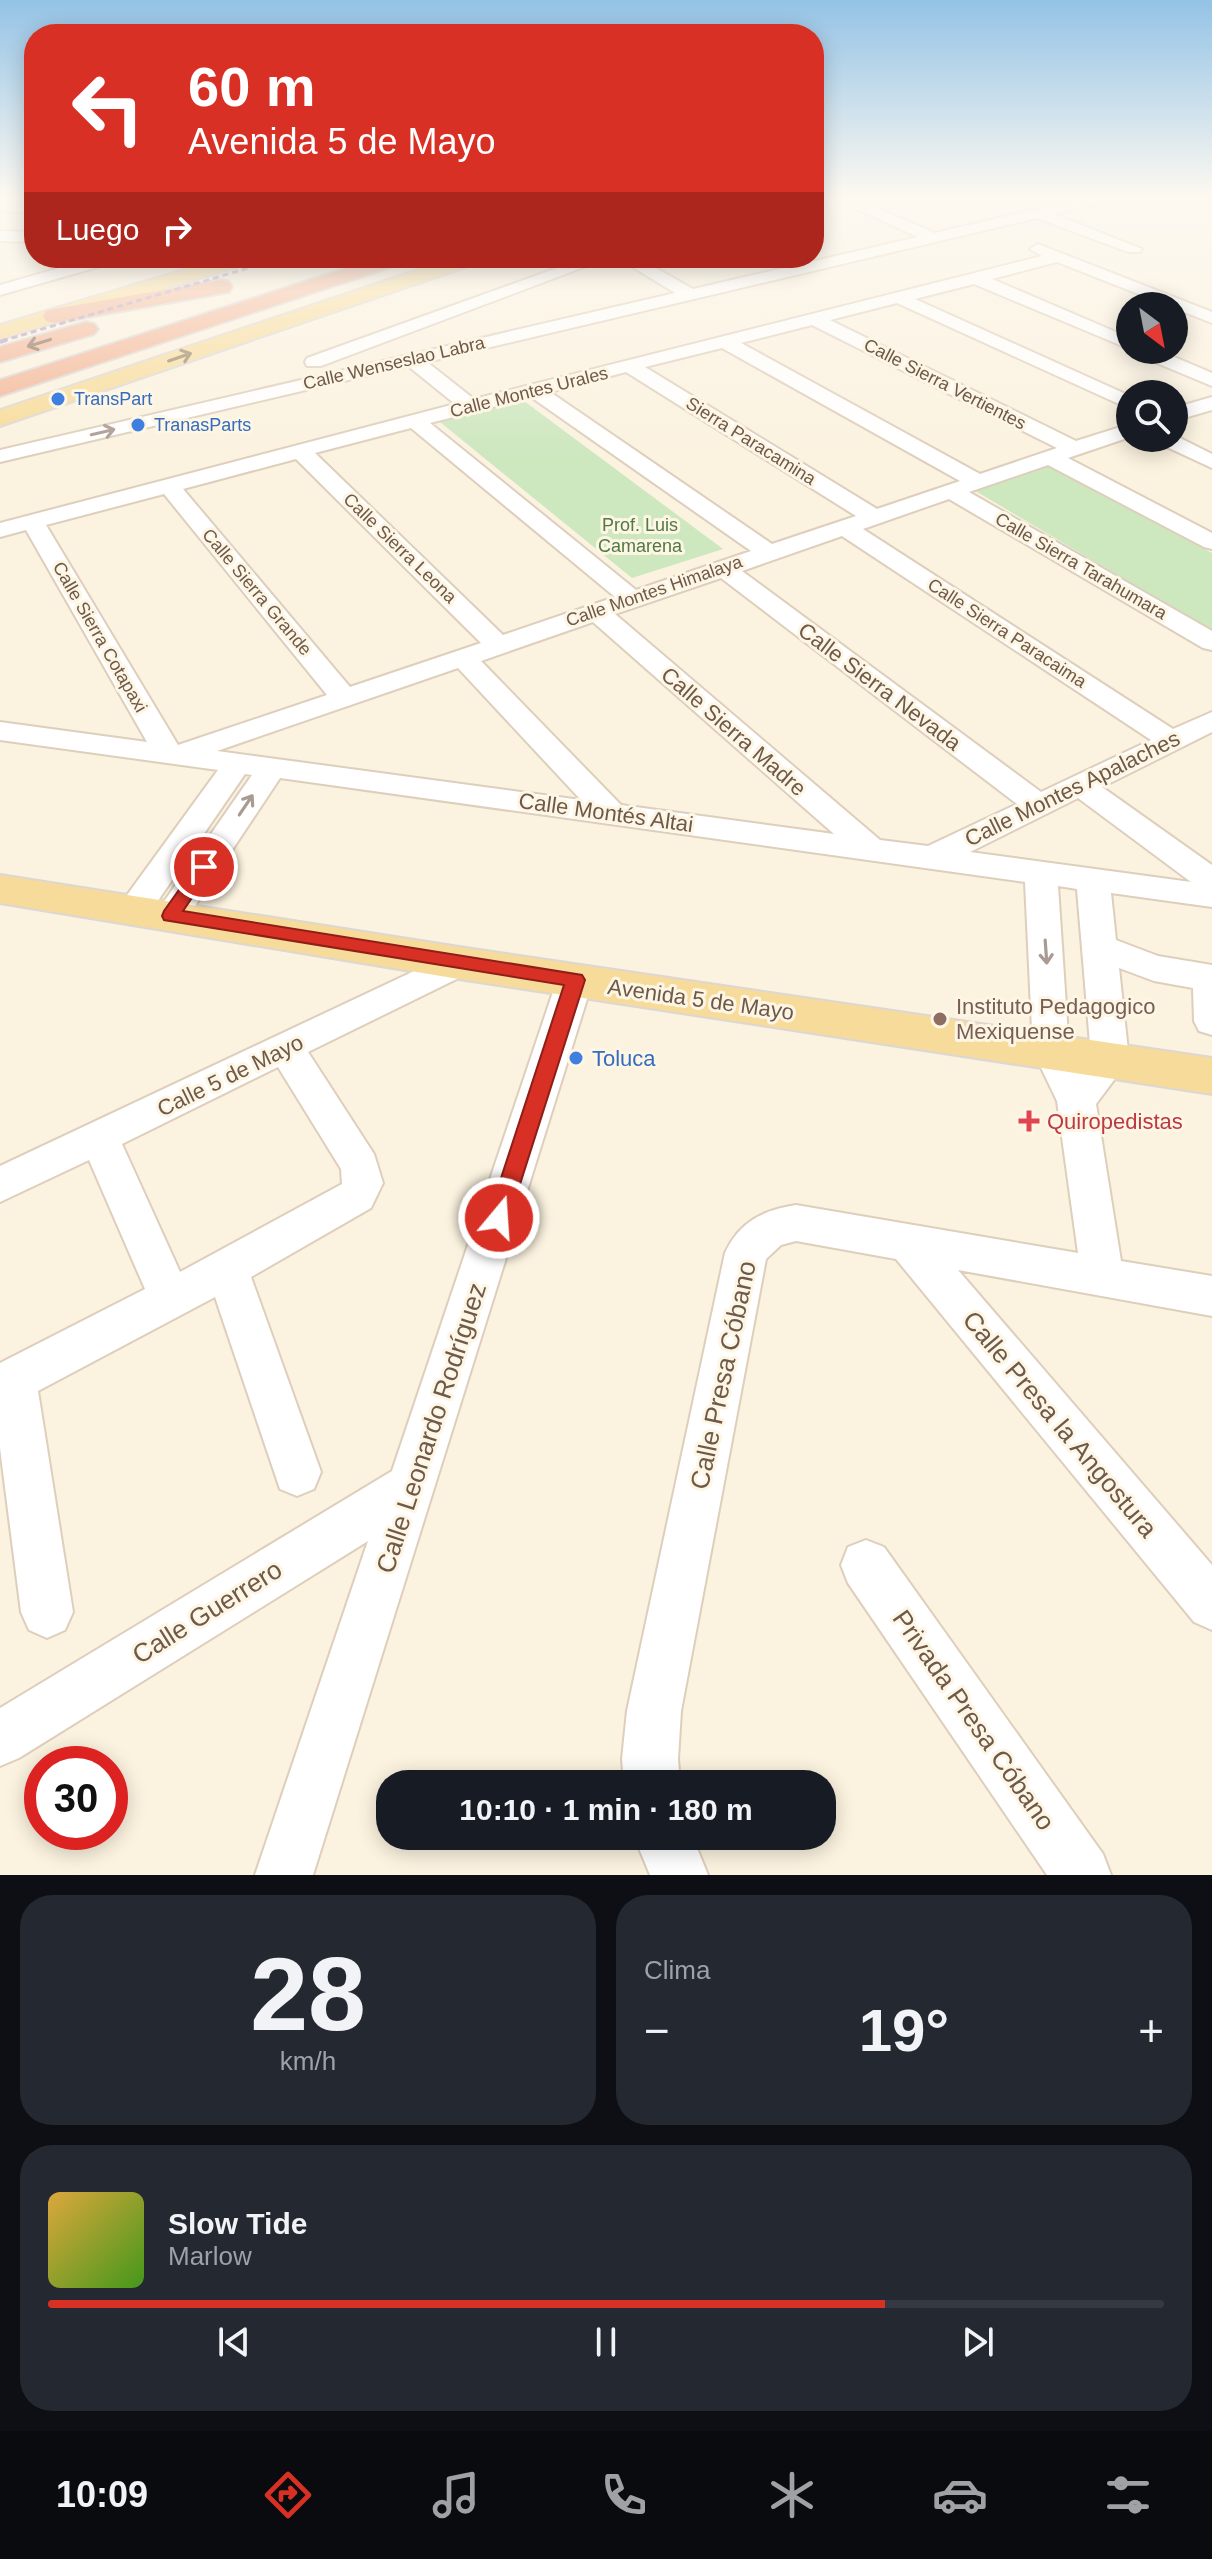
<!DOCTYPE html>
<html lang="es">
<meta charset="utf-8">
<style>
body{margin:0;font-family:Arial,sans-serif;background:#242831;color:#f1f3f6;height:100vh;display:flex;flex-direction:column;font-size:30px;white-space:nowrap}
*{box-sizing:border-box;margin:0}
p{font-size:26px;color:#9ea1a6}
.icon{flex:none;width:44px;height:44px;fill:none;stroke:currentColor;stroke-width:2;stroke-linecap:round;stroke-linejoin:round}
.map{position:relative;height:1875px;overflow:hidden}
.panel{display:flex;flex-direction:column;gap:20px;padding:20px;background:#0d0f14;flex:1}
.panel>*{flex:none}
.guide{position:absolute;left:24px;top:24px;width:800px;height:244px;border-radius:32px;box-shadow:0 4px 20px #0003;background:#d93025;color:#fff;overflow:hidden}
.needle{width:52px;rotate:148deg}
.fabs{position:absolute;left:1116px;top:292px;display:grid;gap:16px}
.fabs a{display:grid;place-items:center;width:72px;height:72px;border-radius:50%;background:#171b24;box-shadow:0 4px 20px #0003;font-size:40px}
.speed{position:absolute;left:24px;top:1746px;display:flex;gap:16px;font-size:40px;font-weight:700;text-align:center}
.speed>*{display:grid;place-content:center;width:104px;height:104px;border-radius:50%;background:#171b24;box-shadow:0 4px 20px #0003;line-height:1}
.speed .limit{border:12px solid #d22;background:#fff;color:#111}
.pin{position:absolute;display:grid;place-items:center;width:68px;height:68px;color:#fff;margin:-34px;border:4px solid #fff;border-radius:50%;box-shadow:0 2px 8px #0007}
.me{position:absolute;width:88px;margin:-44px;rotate:18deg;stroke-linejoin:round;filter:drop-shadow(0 0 6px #0008)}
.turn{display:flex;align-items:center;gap:28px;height:168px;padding:0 32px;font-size:36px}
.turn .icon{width:104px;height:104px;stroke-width:2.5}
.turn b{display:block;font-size:56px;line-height:68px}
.then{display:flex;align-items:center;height:76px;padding:0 32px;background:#0003;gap:16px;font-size:30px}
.big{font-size:60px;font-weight:700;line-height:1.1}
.panel .tile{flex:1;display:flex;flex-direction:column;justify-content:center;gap:12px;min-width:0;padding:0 28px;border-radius:32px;background:#242831}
.panel .dial{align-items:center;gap:0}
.dial b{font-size:104px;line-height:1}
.song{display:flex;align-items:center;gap:24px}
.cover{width:96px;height:96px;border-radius:12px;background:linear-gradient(135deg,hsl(40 70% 55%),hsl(100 70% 35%))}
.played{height:8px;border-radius:4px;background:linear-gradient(90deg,#d93025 75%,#363941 75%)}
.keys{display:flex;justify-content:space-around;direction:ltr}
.heat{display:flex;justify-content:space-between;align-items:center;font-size:44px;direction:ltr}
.panel .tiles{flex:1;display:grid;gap:20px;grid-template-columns:1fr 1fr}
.tile:last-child{grid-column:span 2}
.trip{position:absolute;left:376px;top:1770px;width:460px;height:80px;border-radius:32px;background:#171b24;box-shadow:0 4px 20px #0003;font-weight:700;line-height:80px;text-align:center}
.tab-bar{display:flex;height:128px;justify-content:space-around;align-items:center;background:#090b0e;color:#9ea1a6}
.tab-bar .icon{width:56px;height:56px}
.tab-bar .on{color:#d93025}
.tab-bar b{font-size:36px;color:#f1f3f6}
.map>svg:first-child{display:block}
.green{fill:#cde7bf}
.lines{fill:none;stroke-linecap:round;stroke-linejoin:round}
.minor-casing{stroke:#decebc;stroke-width:4}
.major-casing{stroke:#dcd7d3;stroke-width:4}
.highway-casing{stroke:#dcd7d3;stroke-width:4}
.minor{fill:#fff;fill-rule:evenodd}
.major{fill:#f7db9a;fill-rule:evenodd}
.highway{fill:#f3b698;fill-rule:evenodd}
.rail-far1{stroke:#b5a0c2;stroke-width:3;stroke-dasharray:6 4;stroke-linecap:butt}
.rail{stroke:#b5a0c2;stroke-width:4;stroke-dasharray:7 5;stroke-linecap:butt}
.oneway{stroke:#896c59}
.oneway2{stroke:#988061}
.oneway3{stroke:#a99b92}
.route{fill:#d93025;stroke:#8d1f18;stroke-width:2}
.shop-dot{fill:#3f7fe0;stroke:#fef6e5;stroke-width:3}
.education-dot{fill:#8d6e63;stroke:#fef6e5;stroke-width:3}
.health-dot{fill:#e0444e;stroke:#fef6e5;stroke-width:3}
.labels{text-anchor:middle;stroke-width:6;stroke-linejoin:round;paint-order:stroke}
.far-street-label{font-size:18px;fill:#6f5949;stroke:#fef6e5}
.far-shop-label{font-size:18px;fill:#366cbe;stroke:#fef6e5;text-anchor:start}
.far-park-label{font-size:18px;fill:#517a44;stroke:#fef6e5}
.street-label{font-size:22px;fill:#6f5949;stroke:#fef6e5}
.education-label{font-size:22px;fill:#785e54;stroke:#fef6e5;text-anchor:start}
.shop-label{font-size:22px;fill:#366cbe;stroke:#fef6e5;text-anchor:start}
.health-label{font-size:22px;fill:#be3a42;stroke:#fef6e5;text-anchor:start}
.near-street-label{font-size:26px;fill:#6f5949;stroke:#fef6e5}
</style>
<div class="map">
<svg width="1212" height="1875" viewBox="0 0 1212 1875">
<rect width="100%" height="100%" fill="#fbf2df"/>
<path class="green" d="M524,401L723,549L632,578L440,422Z
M1040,462L1212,553V631L967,486Z"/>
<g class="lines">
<defs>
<path id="minor" d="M826,195H846L935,233L1097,195H1123L1121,198L1054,214L1142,249L1140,252H1128L1037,218L427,362L474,399L1042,256L1030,249L1038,244L1212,312V323L1057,262L992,279L1130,338L1132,350L974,284L915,299L1130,396V409L897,303L830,320L1076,441L1130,424V437L1068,458L1212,533V549L1204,547L1048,465L969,492L1212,631V650L1203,648L949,499L863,529L1173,729L1212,712V732L1102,787L1212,865V907L1111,893L1116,940L1158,956L1212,965V1035L1199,1031L1194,1021L1193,988L1154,981L1119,968L1129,1060L1096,1104L1121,1261L1212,1276V1316L958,1270L1212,1565V1630L1194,1622L896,1259L796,1241L781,1245L766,1259L681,1711L678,1759L680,1784H624L622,1759L627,1711L725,1253C739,1222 763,1210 796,1205L1078,1253L1057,1101L1033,1051L1025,882L280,778L183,924L171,928L159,924L154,916L252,775L245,774L146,918L134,922L122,918L117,910L122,902L218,770L0,740V722L147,742L26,530L0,537V523L455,404L408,366L0,462V450L675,293L618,258H638L693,289L918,237ZM812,325L1057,448L980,474L741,343ZM722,348L960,481L877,509L645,367ZM626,372L856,516L772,544L550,392ZM531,397L751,551L636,590L430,423ZM411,428L615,597L503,635L315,453ZM296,459L481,643L350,687L183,489ZM164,494L327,695L178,745L46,525ZM842,536L1151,740L1041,792L742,571ZM721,578L1017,804L928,846L880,840L615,614ZM593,622L834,834L621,805L481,661ZM458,668L581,800L217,751ZM1078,798L1191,882L970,852ZM1058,886L1077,889L1091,1056L1079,1070L1069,1051Z
M0,203L34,204V212L0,211Z
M0,231L34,232V242L0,241Z
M95,258H121L119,261L0,295V285Z
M585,258H608L321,366H307L305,362L307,358Z
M1133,350H1158L1212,373V386L1135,354Z
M1212,397V410L1174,421V408Z
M1174,435L1212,454V468L1156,442L1153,438H1174Z
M459,950L471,954L476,963L471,972L308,1052L374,1154L383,1183L371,1208L251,1277L321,1472L314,1489L297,1496L280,1489L215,1297L38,1391L73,1612L65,1630L47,1638L29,1630L21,1612L0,1448V1363L145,1289L89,1160L0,1202V1166ZM278,1067L341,1169L342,1184L180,1272L122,1144Z
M575,967L587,971L593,980L313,1875H255L368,1541L19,1758L0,1766V1708L392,1471L557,980L563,971Z
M866,1540L884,1547L1103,1854L1111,1875H1047L848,1583L841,1565L848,1547Z
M634,1836H692L708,1875H650Z"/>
<path id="major" d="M224,258H255L252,262L0,339V325Z
M453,258H483L480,262L0,426V410Z
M0,875L459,947L1212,1058V1094L459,979L0,903Z"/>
<path id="highway" d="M378,258H410L406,262L0,396V380Z
M221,280L229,282L232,287L229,292L54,323L46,321L43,316L46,311L54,309Z
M86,322L94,324L98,329L94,334L0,362V347Z"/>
</defs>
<use href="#minor" class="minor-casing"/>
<use href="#major" class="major-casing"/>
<use href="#highway" class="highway-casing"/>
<use href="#minor" class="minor"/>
<use href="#major" class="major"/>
<use href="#highway" class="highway"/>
<path class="rail-far1" d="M2,341L282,258"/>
<path class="rail" d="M0,342L9,339"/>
</g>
<defs><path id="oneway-shaft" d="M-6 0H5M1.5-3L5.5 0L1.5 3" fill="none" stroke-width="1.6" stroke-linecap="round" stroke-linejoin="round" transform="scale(2)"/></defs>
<use class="oneway" href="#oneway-shaft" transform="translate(39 343) rotate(163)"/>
<use class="oneway2" href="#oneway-shaft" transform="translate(180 357) rotate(-19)"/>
<g class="oneway3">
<use href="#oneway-shaft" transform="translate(103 432) rotate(-13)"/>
<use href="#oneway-shaft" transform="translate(246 805) rotate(-56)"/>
<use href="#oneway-shaft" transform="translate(1046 952) rotate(86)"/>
</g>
<linearGradient id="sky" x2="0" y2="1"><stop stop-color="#94c3e6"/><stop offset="0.43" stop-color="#fdf9f1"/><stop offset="1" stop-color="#fdf9f1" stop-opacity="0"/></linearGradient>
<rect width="1212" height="458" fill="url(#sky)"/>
<path class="route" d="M204,861L213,867L183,911L582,975L585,980L507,1225L499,1227L491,1225L488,1218L564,985L164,920L162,916L164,911L198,863Z"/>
<g class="shop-dot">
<circle cx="58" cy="399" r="8"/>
<circle cx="138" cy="425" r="8"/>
<circle cx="576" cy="1058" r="8"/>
</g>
<circle class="education-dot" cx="940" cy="1019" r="8"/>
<path class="health-dot" d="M1025 1109h8v8h8v8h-8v8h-8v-8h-8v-8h8z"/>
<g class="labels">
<g class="far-street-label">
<text transform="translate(394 363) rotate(-13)" y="6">Calle Wenseslao Labra</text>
<text transform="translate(945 384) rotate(27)" y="6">Calle Sierra Vertientes</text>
<text transform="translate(529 392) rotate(-14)" y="6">Calle Montes Urales</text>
<text transform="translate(751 441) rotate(32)" y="6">Sierra Paracamina</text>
<text transform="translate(400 548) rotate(44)" y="6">Calle Sierra Leona</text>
<text transform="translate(1081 566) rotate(30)" y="6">Calle Sierra Tarahumara</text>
<text transform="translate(654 591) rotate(-19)" y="6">Calle Montes Himalaya</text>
<text transform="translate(257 592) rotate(50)" y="6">Calle Sierra Grande</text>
<text transform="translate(1007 633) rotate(33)" y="6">Calle Sierra Paracaima</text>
<text transform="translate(100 637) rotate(60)" y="6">Calle Sierra Cotapaxi</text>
</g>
<g class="far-shop-label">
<text x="74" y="405">TransPart</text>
<text x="154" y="431">TranasParts</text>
</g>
<g class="far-park-label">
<text x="640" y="531">Prof. Luis<tspan x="640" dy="21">Camarena</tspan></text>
</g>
<g class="street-label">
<text transform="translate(880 686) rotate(37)" y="8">Calle Sierra Nevada</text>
<text transform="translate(734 731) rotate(41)" y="8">Calle Sierra Madre</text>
<text transform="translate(1072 788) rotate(-26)" y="8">Calle Montes Apalaches</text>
<text transform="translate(606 812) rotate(8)" y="8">Calle Montés Altai</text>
<text transform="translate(701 999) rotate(8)" y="8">Avenida 5 de Mayo</text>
<text transform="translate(230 1075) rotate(-26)" y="8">Calle 5 de Mayo</text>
</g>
<g class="education-label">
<text x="956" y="1014">Instituto Pedagogico<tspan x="956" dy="25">Mexiquense</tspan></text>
</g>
<g class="shop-label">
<text x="592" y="1066">Toluca</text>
</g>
<g class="health-label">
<text x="1047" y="1129">Quiropedistas</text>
</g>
<g class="near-street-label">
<text transform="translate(723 1375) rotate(-78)" y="9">Calle Presa Cóbano</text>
<text transform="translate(1060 1424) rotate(50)" y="9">Calle Presa la Angostura</text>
<text transform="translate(431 1428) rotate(-72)" y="9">Calle Leonardo Rodríguez</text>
<text transform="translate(207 1612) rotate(-32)" y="9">Calle Guerrero</text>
<text transform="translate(974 1720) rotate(55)" y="9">Privada Presa Cóbano</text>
</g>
</g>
</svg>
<div class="fabs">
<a><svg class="needle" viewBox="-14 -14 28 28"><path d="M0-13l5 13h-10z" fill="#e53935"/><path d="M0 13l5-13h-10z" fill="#9ea1a6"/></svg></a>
<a><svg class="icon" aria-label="search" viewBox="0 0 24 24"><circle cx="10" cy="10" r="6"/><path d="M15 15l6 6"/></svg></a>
</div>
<div class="speed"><div class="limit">30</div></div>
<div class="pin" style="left:204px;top:867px;background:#d93025"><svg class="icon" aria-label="arrive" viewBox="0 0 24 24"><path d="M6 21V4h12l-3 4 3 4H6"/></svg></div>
<svg class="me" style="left:499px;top:1218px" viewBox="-20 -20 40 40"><circle r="17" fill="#d93025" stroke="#fff" stroke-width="3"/><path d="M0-11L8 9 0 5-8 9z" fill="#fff"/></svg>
<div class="trip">10:10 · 1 min · 180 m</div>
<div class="guide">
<div class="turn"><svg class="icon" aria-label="left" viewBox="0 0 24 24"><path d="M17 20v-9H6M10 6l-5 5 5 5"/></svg><div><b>60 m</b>Avenida 5 de Mayo</div></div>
<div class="then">Luego<svg class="icon" aria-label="right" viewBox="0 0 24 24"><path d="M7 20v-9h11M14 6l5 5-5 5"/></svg></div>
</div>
</div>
<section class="panel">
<div class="tiles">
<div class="tile dial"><b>28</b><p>km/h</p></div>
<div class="tile"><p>Clima</p>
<div class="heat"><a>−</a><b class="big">19°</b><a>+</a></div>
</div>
<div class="tile">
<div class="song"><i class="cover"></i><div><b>Slow Tide</b><p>Marlow</p></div></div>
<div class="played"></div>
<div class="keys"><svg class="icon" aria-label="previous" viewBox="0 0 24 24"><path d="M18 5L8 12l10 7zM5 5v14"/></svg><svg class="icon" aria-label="pause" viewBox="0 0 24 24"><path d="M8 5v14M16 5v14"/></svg><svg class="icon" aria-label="next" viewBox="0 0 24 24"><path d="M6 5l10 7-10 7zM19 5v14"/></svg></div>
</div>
</div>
</section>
<nav class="tab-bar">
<b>10:09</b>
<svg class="icon on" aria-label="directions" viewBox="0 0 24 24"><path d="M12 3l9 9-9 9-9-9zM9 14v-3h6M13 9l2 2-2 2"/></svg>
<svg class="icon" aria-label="music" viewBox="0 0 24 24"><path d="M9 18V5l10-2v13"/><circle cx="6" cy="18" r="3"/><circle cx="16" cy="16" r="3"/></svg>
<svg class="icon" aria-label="phone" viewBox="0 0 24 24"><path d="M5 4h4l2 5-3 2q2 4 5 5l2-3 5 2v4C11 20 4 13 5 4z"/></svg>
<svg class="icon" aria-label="climate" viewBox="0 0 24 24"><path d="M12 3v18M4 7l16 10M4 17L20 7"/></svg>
<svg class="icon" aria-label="car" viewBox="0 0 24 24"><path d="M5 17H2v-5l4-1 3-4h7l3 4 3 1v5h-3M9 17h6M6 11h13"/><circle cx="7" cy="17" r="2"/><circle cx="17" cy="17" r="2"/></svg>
<svg class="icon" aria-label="filters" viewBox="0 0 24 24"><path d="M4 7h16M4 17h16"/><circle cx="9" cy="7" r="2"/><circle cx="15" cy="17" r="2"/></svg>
</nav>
